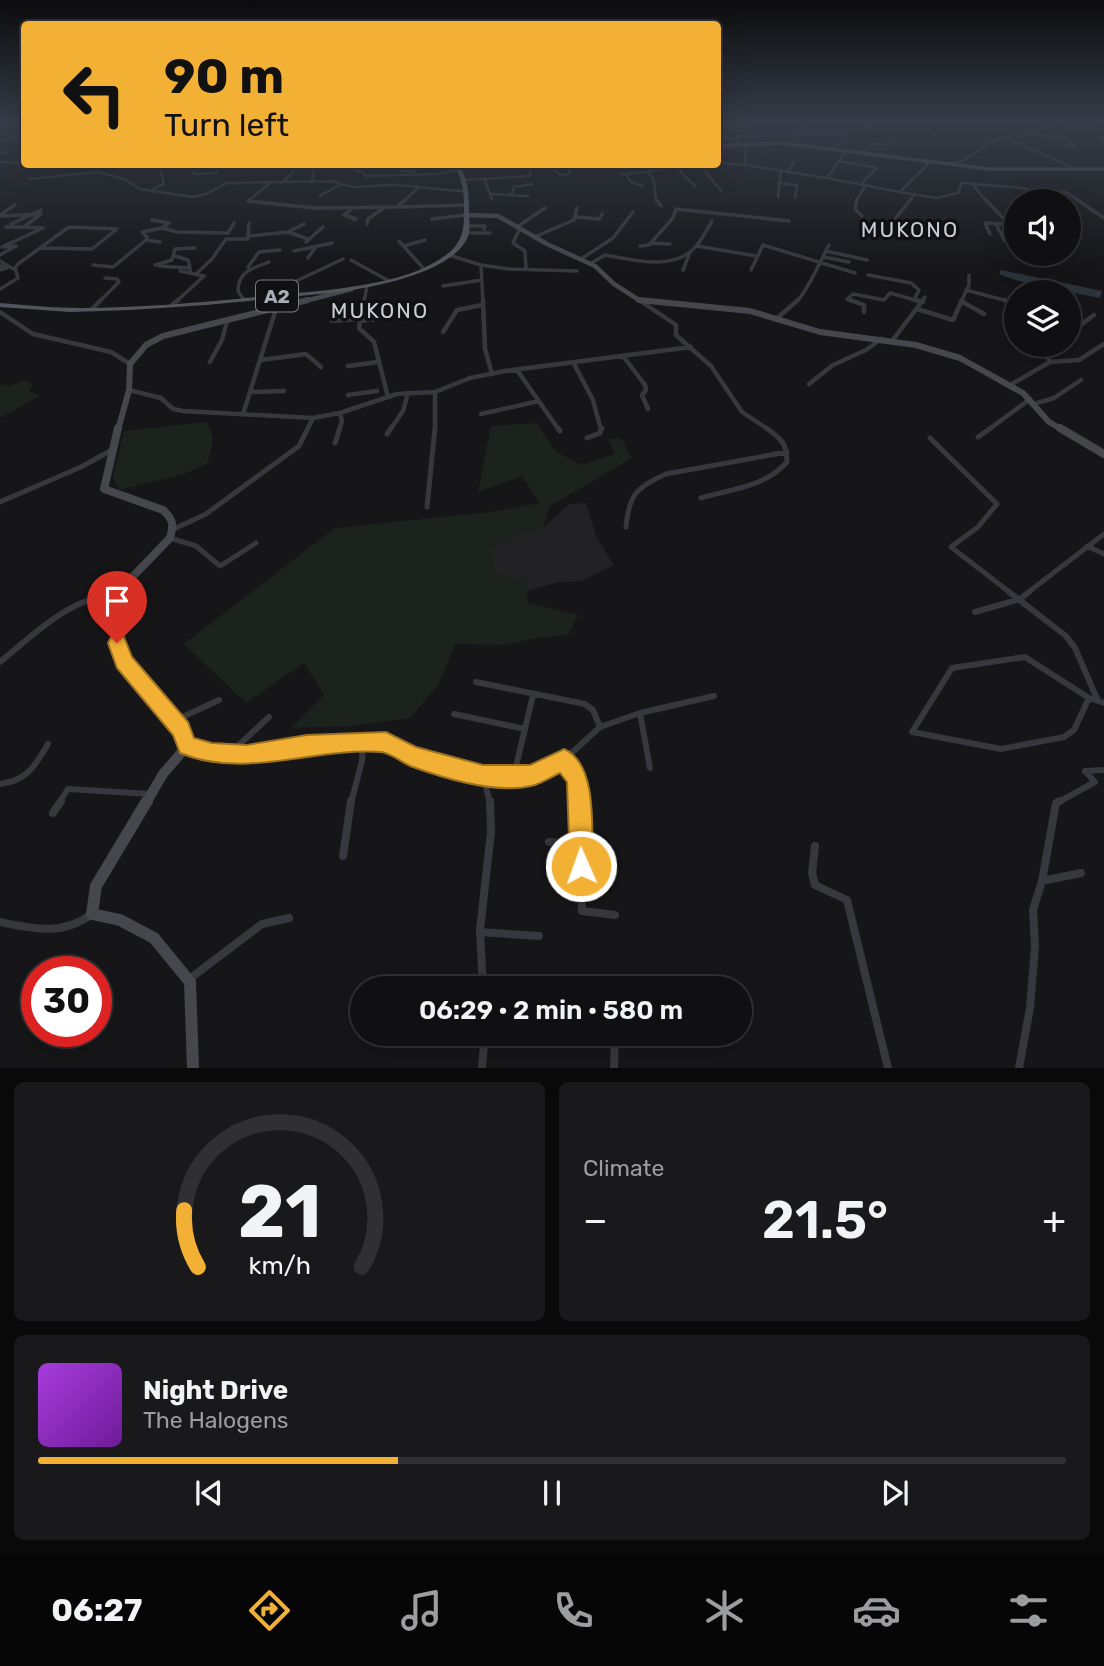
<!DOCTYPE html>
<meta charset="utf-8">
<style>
body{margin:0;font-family:Rubik,sans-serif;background:#19191b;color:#f1f3f6;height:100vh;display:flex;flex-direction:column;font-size:26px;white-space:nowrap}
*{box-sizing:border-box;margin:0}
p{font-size:23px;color:#9c9d9f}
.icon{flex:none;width:38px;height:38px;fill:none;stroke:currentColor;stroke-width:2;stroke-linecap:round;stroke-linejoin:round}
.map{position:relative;height:1068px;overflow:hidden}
.sheet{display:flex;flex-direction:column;gap:14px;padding:14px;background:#09090a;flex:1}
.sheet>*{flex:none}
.guide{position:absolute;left:21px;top:21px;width:700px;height:147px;border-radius:7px;box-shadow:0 7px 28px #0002,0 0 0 2px #303032;background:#f2b134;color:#111;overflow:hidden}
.buttons{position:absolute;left:1004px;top:189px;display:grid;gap:14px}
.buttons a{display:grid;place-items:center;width:77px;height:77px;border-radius:50%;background:#101012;box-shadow:0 7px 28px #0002,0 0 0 2px #303032;font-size:35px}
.speed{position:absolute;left:21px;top:956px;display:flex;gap:14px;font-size:35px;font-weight:700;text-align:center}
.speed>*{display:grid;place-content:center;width:91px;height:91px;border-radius:50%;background:#101012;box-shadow:0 7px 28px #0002,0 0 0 2px #303032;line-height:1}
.speed .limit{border:10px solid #d22;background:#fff;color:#111}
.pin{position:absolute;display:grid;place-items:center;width:60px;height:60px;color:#fff;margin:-72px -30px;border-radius:50% 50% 50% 0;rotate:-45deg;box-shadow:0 0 7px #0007}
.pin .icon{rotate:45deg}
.me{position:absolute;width:77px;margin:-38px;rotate:358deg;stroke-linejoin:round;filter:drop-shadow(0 0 5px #0008)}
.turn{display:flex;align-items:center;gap:24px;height:147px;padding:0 28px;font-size:32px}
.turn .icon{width:91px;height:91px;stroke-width:2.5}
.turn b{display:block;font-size:49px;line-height:60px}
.big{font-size:52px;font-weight:600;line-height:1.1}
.sheet .widget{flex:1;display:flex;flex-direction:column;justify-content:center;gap:10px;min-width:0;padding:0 24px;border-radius:10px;background:#19191b}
.sheet .dial{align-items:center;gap:0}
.dial svg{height:182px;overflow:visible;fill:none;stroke:#303032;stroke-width:7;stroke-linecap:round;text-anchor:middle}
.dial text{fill:#f1f3f6;stroke:none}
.song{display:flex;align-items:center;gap:21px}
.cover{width:84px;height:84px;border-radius:10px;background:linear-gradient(135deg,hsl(280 70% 55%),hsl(280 70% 35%))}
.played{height:7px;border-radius:4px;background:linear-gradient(90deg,#f2b134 35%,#303032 35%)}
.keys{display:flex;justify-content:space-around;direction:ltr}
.heat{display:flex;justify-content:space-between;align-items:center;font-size:38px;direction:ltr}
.sheet .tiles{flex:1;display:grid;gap:14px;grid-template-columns:1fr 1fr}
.widget:last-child{grid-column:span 2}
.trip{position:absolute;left:350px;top:976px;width:402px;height:70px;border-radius:35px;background:#101012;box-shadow:0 7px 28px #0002,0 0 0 2px #303032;font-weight:600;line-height:70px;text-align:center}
.tabs{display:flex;height:112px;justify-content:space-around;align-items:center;background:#060607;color:#9c9d9f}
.tabs .icon{width:49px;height:49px}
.tabs .on{color:#f2b134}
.tabs b{font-size:32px;color:#f1f3f6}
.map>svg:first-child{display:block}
.built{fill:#222225}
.green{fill:#1c231d}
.water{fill:#2c353c}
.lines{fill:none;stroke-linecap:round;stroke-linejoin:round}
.street-far5{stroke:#37383d;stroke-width:2.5}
.street-far4{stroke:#37383d;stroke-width:3.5}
.street-far3{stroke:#37383d;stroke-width:4.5}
.street-far2{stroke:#37383d;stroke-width:5}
.street-far1{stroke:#37383d;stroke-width:6}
.street{stroke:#37383d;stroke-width:8}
.secondary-far5{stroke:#45474d;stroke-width:3.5}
.secondary-far4{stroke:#45474d;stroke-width:4.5}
.secondary-far3{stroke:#45474d;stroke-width:6}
.secondary-far2{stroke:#45474d;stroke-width:8}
.secondary-far1{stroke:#45474d;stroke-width:10}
.secondary{stroke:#45474d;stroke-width:12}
.primary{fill:#53555c;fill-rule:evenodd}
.route{fill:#f2b134;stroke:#9d7322;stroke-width:2}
.labels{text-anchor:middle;stroke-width:7;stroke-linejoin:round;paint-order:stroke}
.shield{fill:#111113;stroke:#7b7e86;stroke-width:2}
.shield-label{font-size:19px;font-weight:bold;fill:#a8adb8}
.far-quarter-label{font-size:21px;letter-spacing:2px;fill:#c9ccd4;stroke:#111113}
</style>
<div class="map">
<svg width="1104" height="1068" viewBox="0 0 1104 1068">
<rect width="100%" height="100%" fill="#161618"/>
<path class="built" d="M586,503L596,536L614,565L581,581L559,582L526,591V581L498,575L490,561L491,548L518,534L543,528L569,504Z"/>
<path class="green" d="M24,380L33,384L29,391L40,396L0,418V384L10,386Z
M206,422C216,433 212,450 207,464L184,474L119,490L113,477L124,431Z
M537,423L555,451L581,465L615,454L608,439L621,438L632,458L550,506L543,528L518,534L491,549L490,561L498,574L526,581L528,603L578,615L568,635L536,638L506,645L455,644L439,684L410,718L353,726L291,728L324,695L304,663L246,703L184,644L335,528L491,512L540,503L522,476L478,492L491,426Z"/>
<path class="water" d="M1001,270L1102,291L1100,298C1067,291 1031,287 999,274Z"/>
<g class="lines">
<path class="street-far5" d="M929,121V131
M0,122L10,121
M1055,125L1095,127
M798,128L849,130L872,127L867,123L875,121
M0,129L24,121
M1028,132L1039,136L1066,137L1075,146L1066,145
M796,135L851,133
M718,136L737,140
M1006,138L1076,169
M1101,138L1104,141
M7,140L24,142
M0,142L24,132
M745,143V165L827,178
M739,144L736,136L796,135L797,121
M831,149L846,140
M846,151L827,178L900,192
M0,152L7,153
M860,153L874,144L891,145L894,141
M838,161L877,168L863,182L864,188L856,201
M0,162L24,163
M930,162L900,192L937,198L958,193L962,183L1023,188L1046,196L1045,201
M718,163L746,165
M189,164L194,174L216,173L218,164
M393,164L394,169L415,172
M546,164L561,175L569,174L570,164
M651,164L653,170L648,172L654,181L656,201
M949,164L963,161L991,142L1060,121
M619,165L642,164
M569,167L589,166
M69,168L73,164
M353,169L363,172L365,176L436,174L460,170
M653,170L702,167L721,191
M679,170L695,186
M788,171L794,162
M621,174L648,172
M625,174L631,182L643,186
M30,179L98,172L124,179L140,189L193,197L206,194L227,183L334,181C350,191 374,185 393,185C417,186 440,190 464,191
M464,180L529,176L531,170L527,164
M485,181L492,199
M312,182L314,168
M282,183L294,171
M778,183L797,185L795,197
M974,186L986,201
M153,189L164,184L159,164
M1042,192H1066L1079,201
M512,193L514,187L533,184
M492,194L528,196
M320,196L339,185
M778,197L781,170
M248,201L270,183
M404,201L418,188
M909,201L914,195"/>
<path class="street-far4" d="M250,199L248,201L315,208L397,207L406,199
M656,199L661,206
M857,199L855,209L862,216
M985,199L1005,220L1017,227
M1076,199L1104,218
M399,207L466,205
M353,208L344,215L356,219L354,220
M0,215L15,205
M0,216L41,214L24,227H6
M577,217L599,219L602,214
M432,219L465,215
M985,223L1006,224
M985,223L990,234
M11,224L41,210L38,213
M304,224L288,232L308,239
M367,224L368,219L385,207
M891,224L911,199
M996,224L1004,240
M466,226H485L484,229
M517,227L545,208
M162,228L177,232L228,233L234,223
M520,228L513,243L525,251L526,269
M466,233H490
M1001,233L1017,237
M248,236L289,232
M534,237L574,220L577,208
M248,238L249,223
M146,240L160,242
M399,241L424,269
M306,242L323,227
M650,243L670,244
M404,246L425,240
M640,246L649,245L673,218L676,209L789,221
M697,246L756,256
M294,251L332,243
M826,251L867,260
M0,255L16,246L2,247L43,228L24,227
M449,255L481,265L483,302
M175,256L188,260L190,268
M824,257L849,262
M308,258L315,248
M581,259L613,238L633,212
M351,260L389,281
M0,261L15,270
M590,264L605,255C633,260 676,272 697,245C703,238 707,229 712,221
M93,265L113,267L146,240L147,237L142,232L162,228L169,223L152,220
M155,265L172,260L175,249L195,248
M481,265L509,269L577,271
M0,266L7,268L0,270
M159,266L190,268V272
M248,267L259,252L280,250
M683,270L690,252
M751,270L763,245L855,273
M197,273L212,259L226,239H248
M868,275L911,283L919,290L914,300
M443,286L482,280
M0,289L18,278L15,268L18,264L69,227L117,229L92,249L41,248
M966,290L1011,302
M292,295V283L343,259
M244,300L238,291C238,271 253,268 269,262
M99,302L119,282L117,279L105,278
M176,302L204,276L180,271
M364,302L367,286
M796,302C808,291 820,261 829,245
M855,302L847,299L853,294L884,300L890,293L922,302
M922,302L925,297
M961,302L969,285V275"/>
<path class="street-far3" d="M364,300L359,328L374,342L388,397
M483,300L485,349L492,374
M639,300L676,325V335L711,366L742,412L769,430
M850,300L864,305V312
M915,300L923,302
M1004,300L1012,302
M961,301L984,314
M172,305L178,300
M92,309L101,300
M917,309L953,320L962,300
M0,312L33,334L111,352L130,364
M776,319L798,300
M332,321L359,319
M359,321L376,319
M443,332L457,310L482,305
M1069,334L1094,315
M892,341L923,300
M623,356L645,385L646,390L642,395L648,409
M261,360L306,354L321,367
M210,362L222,340L227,321
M573,362L593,400L601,430
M1050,362L1079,360L1104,344
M348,366L378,362
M517,370L559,430
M809,384L833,365L866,350L881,339
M1010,385L1050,362L1046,354L1060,345
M129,390L161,398L173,409L183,411L313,418
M250,392L284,391
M435,392V430
M348,395L377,391
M1034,404L1054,398L1081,380
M243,414L276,309
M481,414L539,401
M307,430L313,418L340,413L397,394L435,392L470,378L505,371L691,347
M339,430L342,421L340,413
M390,430L403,411L408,393
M988,430L1030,399"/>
<path class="street-far2" d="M558,428L560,431
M387,434L391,428
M978,437L991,428
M587,438L600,433L602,428
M930,438L997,504L978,527L951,547L1012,594
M335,443L340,428
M701,498C732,489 765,487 787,462C787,444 781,438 766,428
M0,502L81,467L112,450
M427,507L435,428
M626,527C629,494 637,487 666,474L787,452
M174,529L206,514L299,446L308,428
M170,538L196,546L220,566L256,543
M1087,546L1104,554
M1026,594L1104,534"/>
<path class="street-far1" d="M1009,592L1066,636L1075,648L1098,701L1104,703
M975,612L1020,599L1029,592
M1025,657L1089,698L1074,730L1064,737L1001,749L912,732L952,668Z
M0,662C33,635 70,597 115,595
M476,682L585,704L593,710L600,727
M1089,698L1098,701
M640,713L650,768
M454,714L525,729
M174,721L219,700
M187,746L225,756L307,745L386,742L412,756L457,770L483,776H531L564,760L600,727L640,713L714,696
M227,756L269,717
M564,760L578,779L579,803
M1085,771L1104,770
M514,775L533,695
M483,776L490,803
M0,784C27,781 35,766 48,744
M59,803L68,789L151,794
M351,803L362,761L363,742
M1057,803L1095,782L1085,771"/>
<path class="street" d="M579,801L582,911L615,915
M53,813L61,801
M549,842L581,843
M815,846L812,873L815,885L847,900L888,1068
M343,856L351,801
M1042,881L1081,873
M0,922C34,929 62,936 92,914
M480,932L539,936
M188,980L262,924L289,918
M483,989L480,930L491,832L490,801
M482,1068L485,1034
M614,1068L615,1034
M1019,1068L1030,1008L1035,947L1033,910L1042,881L1056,803L1060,801"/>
<path class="secondary-far5" d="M718,146L781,143L989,169H1104
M457,166L466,164"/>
<path class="secondary-far4" d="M465,215L498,216L547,244L595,266L614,284L639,300L656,302
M301,302L352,289"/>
<path class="secondary-far3" d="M639,300L750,311L820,332L916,345L960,358L1023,393L1049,422L1063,430
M118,430L129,390L130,364L146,345L163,336L308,300"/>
<path class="secondary-far2" d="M1060,428L1104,454
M116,594L170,538C174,525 173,519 163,510L104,489L118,428"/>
<path class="secondary-far1" d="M118,592L112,607L117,643L124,662L181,729L187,746L163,774L146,803"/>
<path class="secondary" d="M147,801L96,886L92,914L120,920L154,938L190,982L193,1068"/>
<path class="primary" d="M453,164H458C468,178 469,194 469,211C469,218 470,227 469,233C459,272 373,287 340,292L206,305L130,310L70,312L0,307V303C26,305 53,308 79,308C145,308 210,302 276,295C326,290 415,286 453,249C464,237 464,225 464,210C464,194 463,178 453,164Z"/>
</g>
<linearGradient id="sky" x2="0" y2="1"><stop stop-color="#0c0c0d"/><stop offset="0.45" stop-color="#363c48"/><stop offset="1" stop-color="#363c48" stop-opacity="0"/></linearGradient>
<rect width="1104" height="270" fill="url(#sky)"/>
<path class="route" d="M117,635L124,637L132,657L188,722L194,738L212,743L247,745L307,735L386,732L416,747L483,765H530L564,749C599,764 591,833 593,866L590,874L581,877L573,874L570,866L567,782L560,773C551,777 541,784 531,786C496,794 443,778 410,766C401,762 391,753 381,752C313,747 246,780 180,753L173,735L117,668L108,643L111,637Z"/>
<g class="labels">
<rect class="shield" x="256" y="280.5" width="42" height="31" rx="5"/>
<g class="shield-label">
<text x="277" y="303">A2</text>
</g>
<g class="far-quarter-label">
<text x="910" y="237">MUKONO</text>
<text x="380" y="318">MUKONO</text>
</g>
</g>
</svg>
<div class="buttons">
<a><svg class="icon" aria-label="sound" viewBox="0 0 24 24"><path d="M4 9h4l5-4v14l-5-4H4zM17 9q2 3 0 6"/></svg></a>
<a><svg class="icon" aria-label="layers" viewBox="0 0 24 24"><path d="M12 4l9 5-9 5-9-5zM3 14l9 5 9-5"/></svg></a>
</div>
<div class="speed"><div class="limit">30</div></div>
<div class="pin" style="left:117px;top:643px;background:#d93025"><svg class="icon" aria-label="arrive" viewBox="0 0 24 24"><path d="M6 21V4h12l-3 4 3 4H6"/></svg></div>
<svg class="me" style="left:581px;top:866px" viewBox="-20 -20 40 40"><circle r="17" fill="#f2b134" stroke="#fff" stroke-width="3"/><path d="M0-11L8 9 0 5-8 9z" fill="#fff"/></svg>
<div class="trip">06:29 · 2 min · 580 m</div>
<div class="guide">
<div class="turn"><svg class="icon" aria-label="left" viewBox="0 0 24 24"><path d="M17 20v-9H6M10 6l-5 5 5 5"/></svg><div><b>90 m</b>Turn left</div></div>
</div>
</div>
<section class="sheet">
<div class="tiles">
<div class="widget dial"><svg viewBox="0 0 100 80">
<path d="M14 69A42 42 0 1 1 86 69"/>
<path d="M14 69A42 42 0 0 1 8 44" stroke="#f2b134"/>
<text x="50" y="56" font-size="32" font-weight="700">21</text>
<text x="50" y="72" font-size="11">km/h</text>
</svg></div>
<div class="widget"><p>Climate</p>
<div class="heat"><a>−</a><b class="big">21.5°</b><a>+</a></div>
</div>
<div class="widget">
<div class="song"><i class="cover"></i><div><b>Night Drive</b><p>The Halogens</p></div></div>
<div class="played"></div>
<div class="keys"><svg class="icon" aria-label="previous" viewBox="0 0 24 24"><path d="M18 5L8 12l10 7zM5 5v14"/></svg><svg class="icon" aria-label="pause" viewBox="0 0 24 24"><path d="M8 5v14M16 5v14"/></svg><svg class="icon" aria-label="next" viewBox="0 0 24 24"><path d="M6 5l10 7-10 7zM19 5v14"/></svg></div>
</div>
</div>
</section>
<nav class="tabs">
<b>06:27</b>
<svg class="icon on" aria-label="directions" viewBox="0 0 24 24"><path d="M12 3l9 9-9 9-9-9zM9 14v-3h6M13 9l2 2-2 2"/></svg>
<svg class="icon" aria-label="music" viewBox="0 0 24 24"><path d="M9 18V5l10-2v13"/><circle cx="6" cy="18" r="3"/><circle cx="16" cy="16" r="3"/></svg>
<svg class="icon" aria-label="phone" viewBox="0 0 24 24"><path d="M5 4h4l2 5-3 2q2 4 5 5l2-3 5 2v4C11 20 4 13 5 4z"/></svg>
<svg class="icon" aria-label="climate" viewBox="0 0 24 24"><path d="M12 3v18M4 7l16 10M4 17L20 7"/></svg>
<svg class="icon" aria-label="car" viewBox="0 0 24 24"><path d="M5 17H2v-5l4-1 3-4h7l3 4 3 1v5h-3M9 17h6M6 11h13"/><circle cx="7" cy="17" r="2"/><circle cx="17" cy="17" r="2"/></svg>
<svg class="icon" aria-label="filters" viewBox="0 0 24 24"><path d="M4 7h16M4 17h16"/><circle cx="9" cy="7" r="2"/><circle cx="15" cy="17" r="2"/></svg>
</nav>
